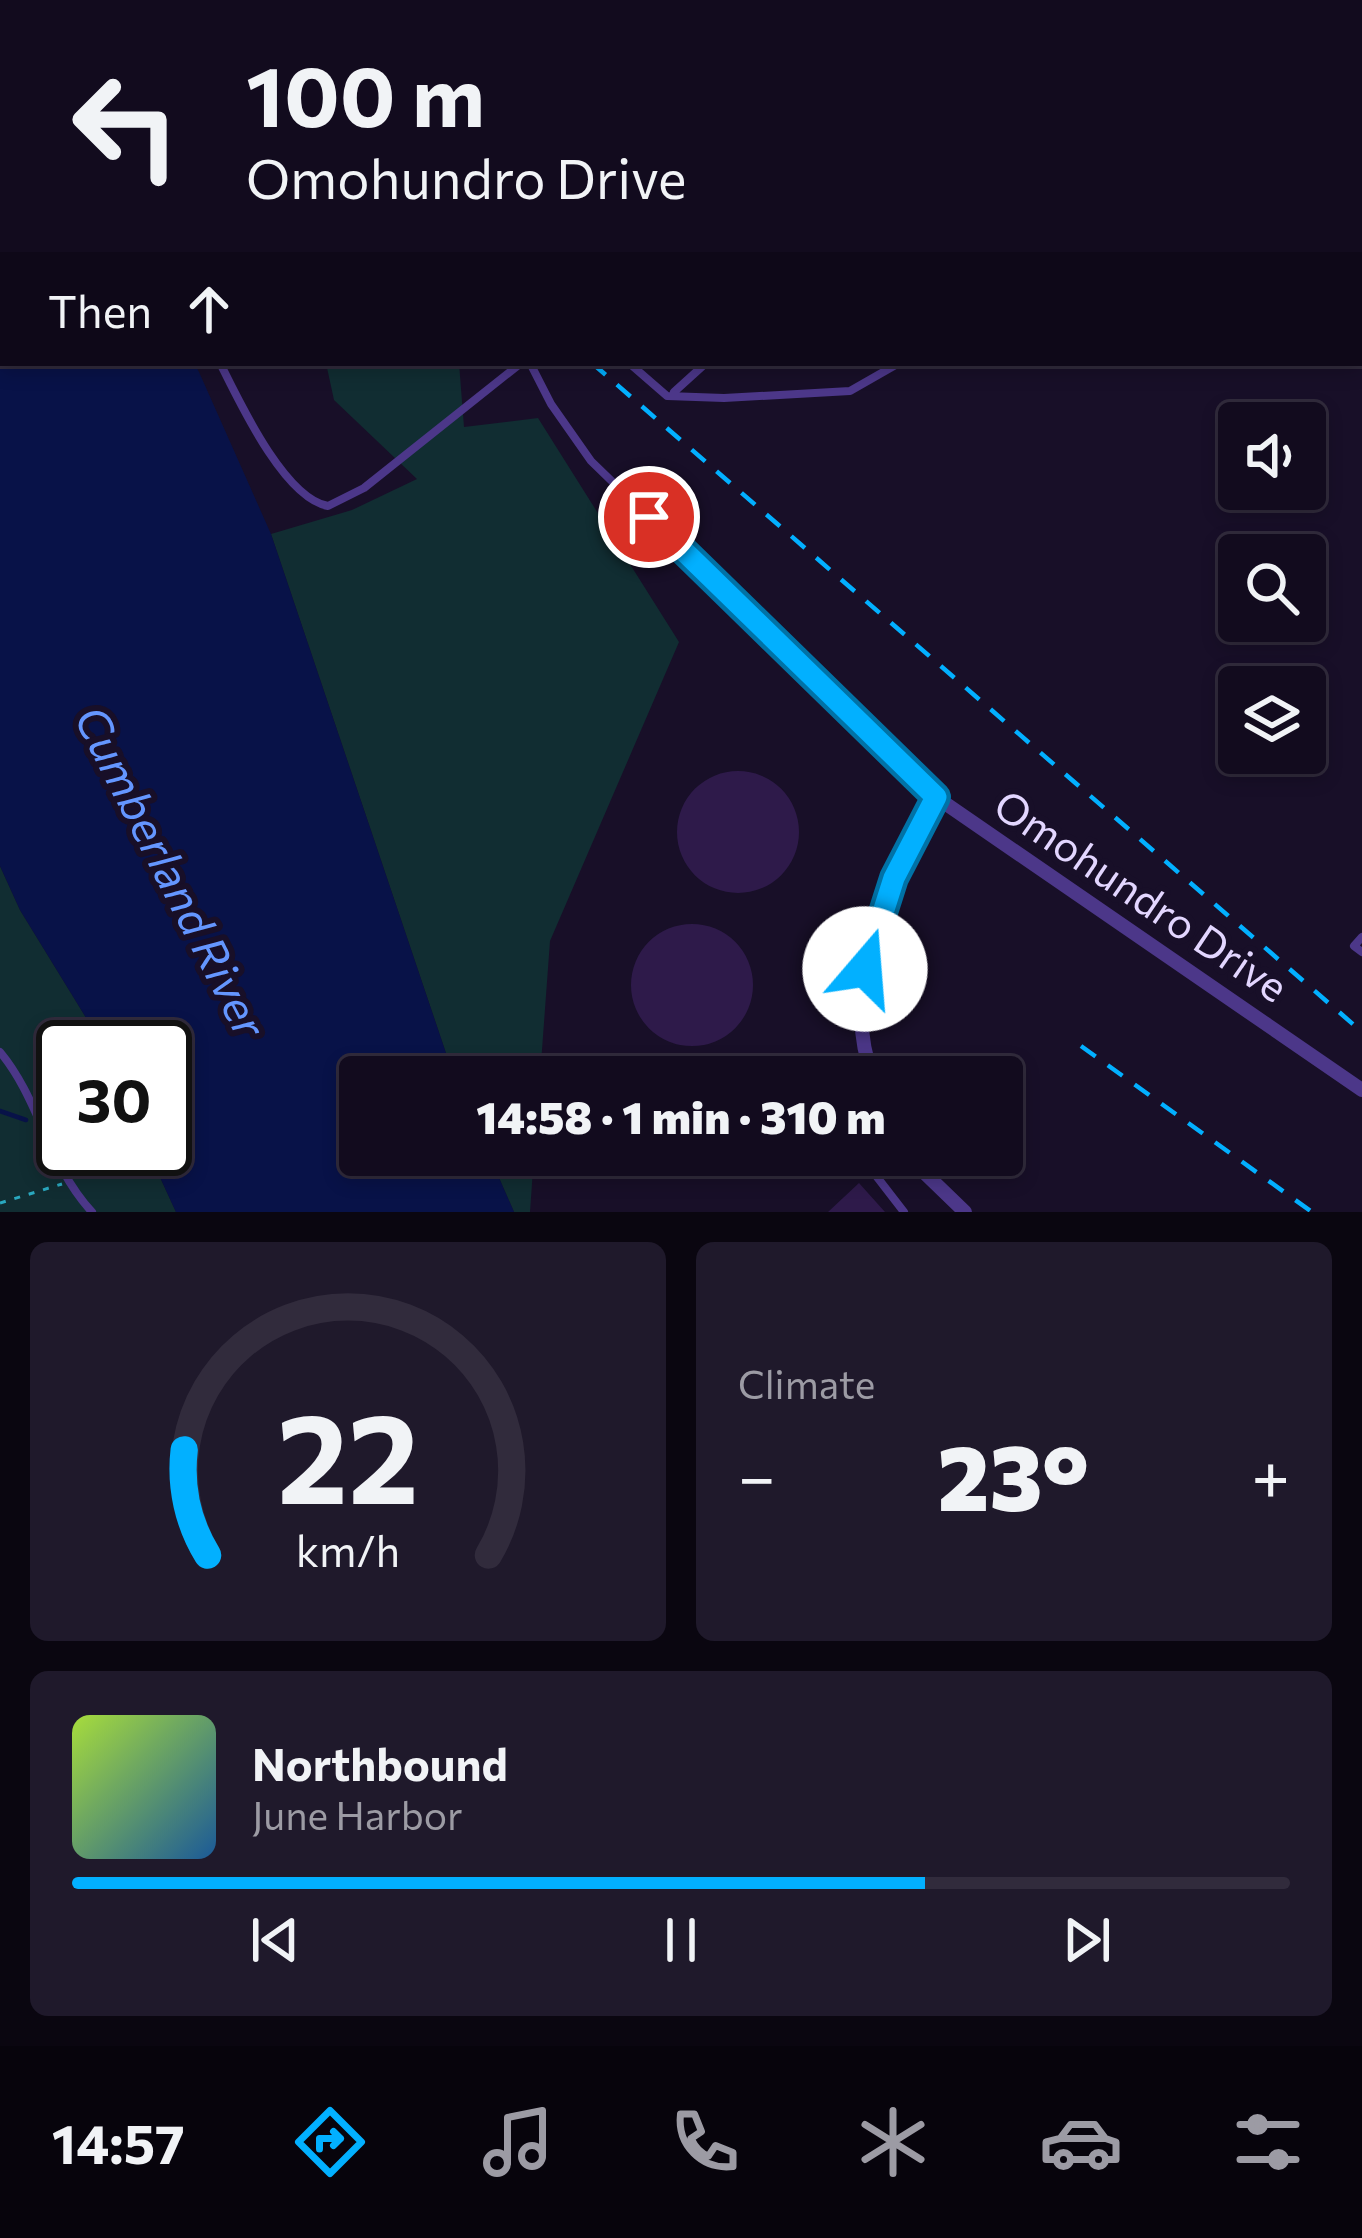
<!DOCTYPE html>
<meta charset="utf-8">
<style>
body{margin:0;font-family:Commissioner,sans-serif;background:#1f192b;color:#f1f3f6;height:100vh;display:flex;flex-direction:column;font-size:45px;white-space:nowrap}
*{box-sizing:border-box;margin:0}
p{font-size:39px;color:#9c9ba4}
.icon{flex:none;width:66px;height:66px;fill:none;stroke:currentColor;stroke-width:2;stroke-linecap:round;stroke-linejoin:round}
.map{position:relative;height:1212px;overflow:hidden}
.side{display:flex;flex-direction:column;gap:30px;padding:30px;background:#0a0610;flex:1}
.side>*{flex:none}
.banner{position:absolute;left:0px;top:0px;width:1362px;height:366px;box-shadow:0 6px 18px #0003,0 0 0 3px #312b3c;background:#120b1e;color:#f1f3f6;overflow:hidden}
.controls{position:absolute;left:1218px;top:402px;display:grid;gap:24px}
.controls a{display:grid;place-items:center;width:108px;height:108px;border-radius:12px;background:#120b1e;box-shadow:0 6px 18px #0003,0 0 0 3px #312b3c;font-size:60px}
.speed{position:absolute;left:36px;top:1020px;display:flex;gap:24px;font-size:60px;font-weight:700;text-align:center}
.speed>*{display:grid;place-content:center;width:156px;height:156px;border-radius:50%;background:#120b1e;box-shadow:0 6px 18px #0003,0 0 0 3px #312b3c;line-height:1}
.speed .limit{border:6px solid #111;border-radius:18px;background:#fff;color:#111}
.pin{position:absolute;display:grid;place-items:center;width:102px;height:102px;color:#fff;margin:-51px;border:6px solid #fff;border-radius:50%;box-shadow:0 3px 12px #0007}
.me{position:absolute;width:132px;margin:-66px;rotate:18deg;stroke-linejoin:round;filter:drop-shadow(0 0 9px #0008)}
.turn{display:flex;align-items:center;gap:42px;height:252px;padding:0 48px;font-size:54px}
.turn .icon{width:156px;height:156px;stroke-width:2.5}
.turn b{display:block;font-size:84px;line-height:102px}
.then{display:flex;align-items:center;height:114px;padding:0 48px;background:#0003;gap:24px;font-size:45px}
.big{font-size:90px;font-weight:800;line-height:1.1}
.side .card{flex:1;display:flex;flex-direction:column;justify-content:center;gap:18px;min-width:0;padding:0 42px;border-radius:18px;background:#1f192b}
.side .dial{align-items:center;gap:0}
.dial svg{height:312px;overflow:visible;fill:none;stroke:#312b3c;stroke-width:7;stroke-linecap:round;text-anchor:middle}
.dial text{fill:#f1f3f6;stroke:none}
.song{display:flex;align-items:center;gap:36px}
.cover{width:144px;height:144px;border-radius:18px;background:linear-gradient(135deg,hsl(80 70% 55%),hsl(210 70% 35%))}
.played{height:12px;border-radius:6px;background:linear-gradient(90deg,#02b0ff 70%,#312b3c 70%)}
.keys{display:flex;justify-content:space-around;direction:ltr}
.heat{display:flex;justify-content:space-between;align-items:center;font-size:66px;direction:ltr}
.side .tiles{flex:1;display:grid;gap:30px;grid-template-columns:1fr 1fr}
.card:last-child{grid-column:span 2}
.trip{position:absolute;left:339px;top:1056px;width:684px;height:120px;border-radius:12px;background:#120b1e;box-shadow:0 6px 18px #0003,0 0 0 3px #312b3c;font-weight:800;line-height:120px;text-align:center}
.menu{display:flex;height:192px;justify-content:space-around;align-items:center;background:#07040c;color:#9c9ba4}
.menu .icon{width:84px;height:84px}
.menu .current{color:#02b0ff}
.menu b{font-size:54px;color:#f1f3f6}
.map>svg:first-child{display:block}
.green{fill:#112d32}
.water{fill:#081248}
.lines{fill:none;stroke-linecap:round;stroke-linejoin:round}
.stream{stroke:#081248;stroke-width:4.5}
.building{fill:#2e1a4a}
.path{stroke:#2aa8bf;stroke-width:3;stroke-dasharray:6 9;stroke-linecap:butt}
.lane{stroke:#4c3789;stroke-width:8}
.street{stroke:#4c3789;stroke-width:14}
.rail{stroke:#02b0ff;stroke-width:4.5;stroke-dasharray:18 15;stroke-linecap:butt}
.route-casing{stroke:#0172a6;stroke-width:30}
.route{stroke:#02b0ff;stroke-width:21}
.labels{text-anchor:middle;stroke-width:12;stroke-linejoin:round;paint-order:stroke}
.street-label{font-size:42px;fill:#e3d6ff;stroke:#180f28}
.water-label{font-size:45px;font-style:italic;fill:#6496ff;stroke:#180f28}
</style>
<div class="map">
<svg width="1362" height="1212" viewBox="0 0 1362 1212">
<rect width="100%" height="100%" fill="#180f28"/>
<path class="green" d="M482,0L971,3L1047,0L1045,3H486Z
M326,363H459L464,427L538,418L679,642L550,941L540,1077H454L271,534L352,510L417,479L334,400Z
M0,866L20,910L104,1047H63V1149H147L176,1212H0Z
M489,1155H534L530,1212H514Z"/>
<path class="water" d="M0,19L3,363H194L199,372L271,534L454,1077H360V1155H489L514,1212H176L147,1149H165V1047H104L20,910L0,866Z"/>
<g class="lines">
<path class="stream" d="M0,1111L26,1120
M50,1127L63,1133"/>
</g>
<path class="building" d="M677 832a61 61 0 1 1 122 0a61 61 0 1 1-122 0Z
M631 985a61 61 0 1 1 122 0a61 61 0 1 1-122 0Z
M859,1183L885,1212H828Z"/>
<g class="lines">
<path class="path" d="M0,1203L62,1184"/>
<path class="lane" d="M265,0L269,3
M1305,3L1307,0
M220,363C239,401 284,498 328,506L364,488L521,363
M530,363L551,404L591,461L890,751
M629,363L667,396L724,398L850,391L899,363
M674,392L706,363
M1362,937L1354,946L1362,952
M0,1052C40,1100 47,1163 92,1212
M860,1155L904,1212"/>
<path class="street" d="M890,751L936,797L1362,1090
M873,1077C836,984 894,878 936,797
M906,1155L965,1212"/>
<path class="rail" d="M216,0L219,3
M379,3L383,0
M0,291L3,288
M592,363L1362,1032
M1081,1046L1312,1212"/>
</g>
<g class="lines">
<defs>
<path id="route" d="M649,517L936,797L894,878L865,969"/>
</defs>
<use href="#route" class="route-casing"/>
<use href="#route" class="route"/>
</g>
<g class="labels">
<g class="street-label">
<text transform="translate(1141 896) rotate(34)" y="15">Omohundro Drive</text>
</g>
<g class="water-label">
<text transform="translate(170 872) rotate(63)" y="16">Cumberland River</text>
</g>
</g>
</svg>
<div class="controls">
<a><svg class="icon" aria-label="sound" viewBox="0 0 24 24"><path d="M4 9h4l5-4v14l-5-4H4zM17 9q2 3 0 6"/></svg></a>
<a><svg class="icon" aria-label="search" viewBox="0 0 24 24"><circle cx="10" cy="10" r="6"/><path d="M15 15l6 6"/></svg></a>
<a><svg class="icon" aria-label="layers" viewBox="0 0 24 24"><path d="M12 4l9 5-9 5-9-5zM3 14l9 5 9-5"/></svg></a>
</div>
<div class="speed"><div class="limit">30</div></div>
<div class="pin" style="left:649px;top:517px;background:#d93025"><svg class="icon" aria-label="arrive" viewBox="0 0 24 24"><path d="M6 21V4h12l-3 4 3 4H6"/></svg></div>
<svg class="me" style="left:865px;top:969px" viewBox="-20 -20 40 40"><circle r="19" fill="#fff"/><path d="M0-13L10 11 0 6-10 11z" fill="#02b0ff"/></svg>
<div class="trip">14:58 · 1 min · 310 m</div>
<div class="banner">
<div class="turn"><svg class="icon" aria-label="left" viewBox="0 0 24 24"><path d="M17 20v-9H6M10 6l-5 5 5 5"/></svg><div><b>100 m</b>Omohundro Drive</div></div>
<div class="then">Then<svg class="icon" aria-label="ahead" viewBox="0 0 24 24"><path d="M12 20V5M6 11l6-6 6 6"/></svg></div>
</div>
</div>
<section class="side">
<div class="tiles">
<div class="card dial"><svg viewBox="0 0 100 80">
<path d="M14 69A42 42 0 1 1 86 69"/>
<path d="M14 69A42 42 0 0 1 8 42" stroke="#02b0ff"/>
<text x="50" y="56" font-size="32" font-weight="700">22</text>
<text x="50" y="72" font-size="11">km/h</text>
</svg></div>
<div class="card"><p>Climate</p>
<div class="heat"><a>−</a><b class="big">23°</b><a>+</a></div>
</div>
<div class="card">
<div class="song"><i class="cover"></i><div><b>Northbound</b><p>June Harbor</p></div></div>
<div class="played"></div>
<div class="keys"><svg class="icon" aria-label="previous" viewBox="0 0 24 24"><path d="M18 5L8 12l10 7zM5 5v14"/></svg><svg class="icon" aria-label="pause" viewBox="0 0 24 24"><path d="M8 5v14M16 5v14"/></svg><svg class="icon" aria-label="next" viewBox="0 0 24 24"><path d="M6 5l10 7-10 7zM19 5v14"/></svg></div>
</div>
</div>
</section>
<nav class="menu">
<b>14:57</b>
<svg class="icon current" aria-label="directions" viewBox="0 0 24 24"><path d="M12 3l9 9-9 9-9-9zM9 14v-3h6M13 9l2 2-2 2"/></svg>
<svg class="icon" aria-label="music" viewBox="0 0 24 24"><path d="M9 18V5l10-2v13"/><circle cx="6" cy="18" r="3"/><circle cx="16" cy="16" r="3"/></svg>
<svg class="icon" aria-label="phone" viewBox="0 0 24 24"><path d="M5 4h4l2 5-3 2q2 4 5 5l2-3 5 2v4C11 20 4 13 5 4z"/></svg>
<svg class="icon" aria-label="climate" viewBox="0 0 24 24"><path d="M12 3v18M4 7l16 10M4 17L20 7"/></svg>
<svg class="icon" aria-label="car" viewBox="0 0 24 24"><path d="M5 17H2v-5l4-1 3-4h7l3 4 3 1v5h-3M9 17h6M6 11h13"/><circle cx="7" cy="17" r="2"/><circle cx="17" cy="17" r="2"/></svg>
<svg class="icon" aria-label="filters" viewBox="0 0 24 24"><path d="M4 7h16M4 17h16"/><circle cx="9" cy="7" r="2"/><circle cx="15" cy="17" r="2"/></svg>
</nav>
